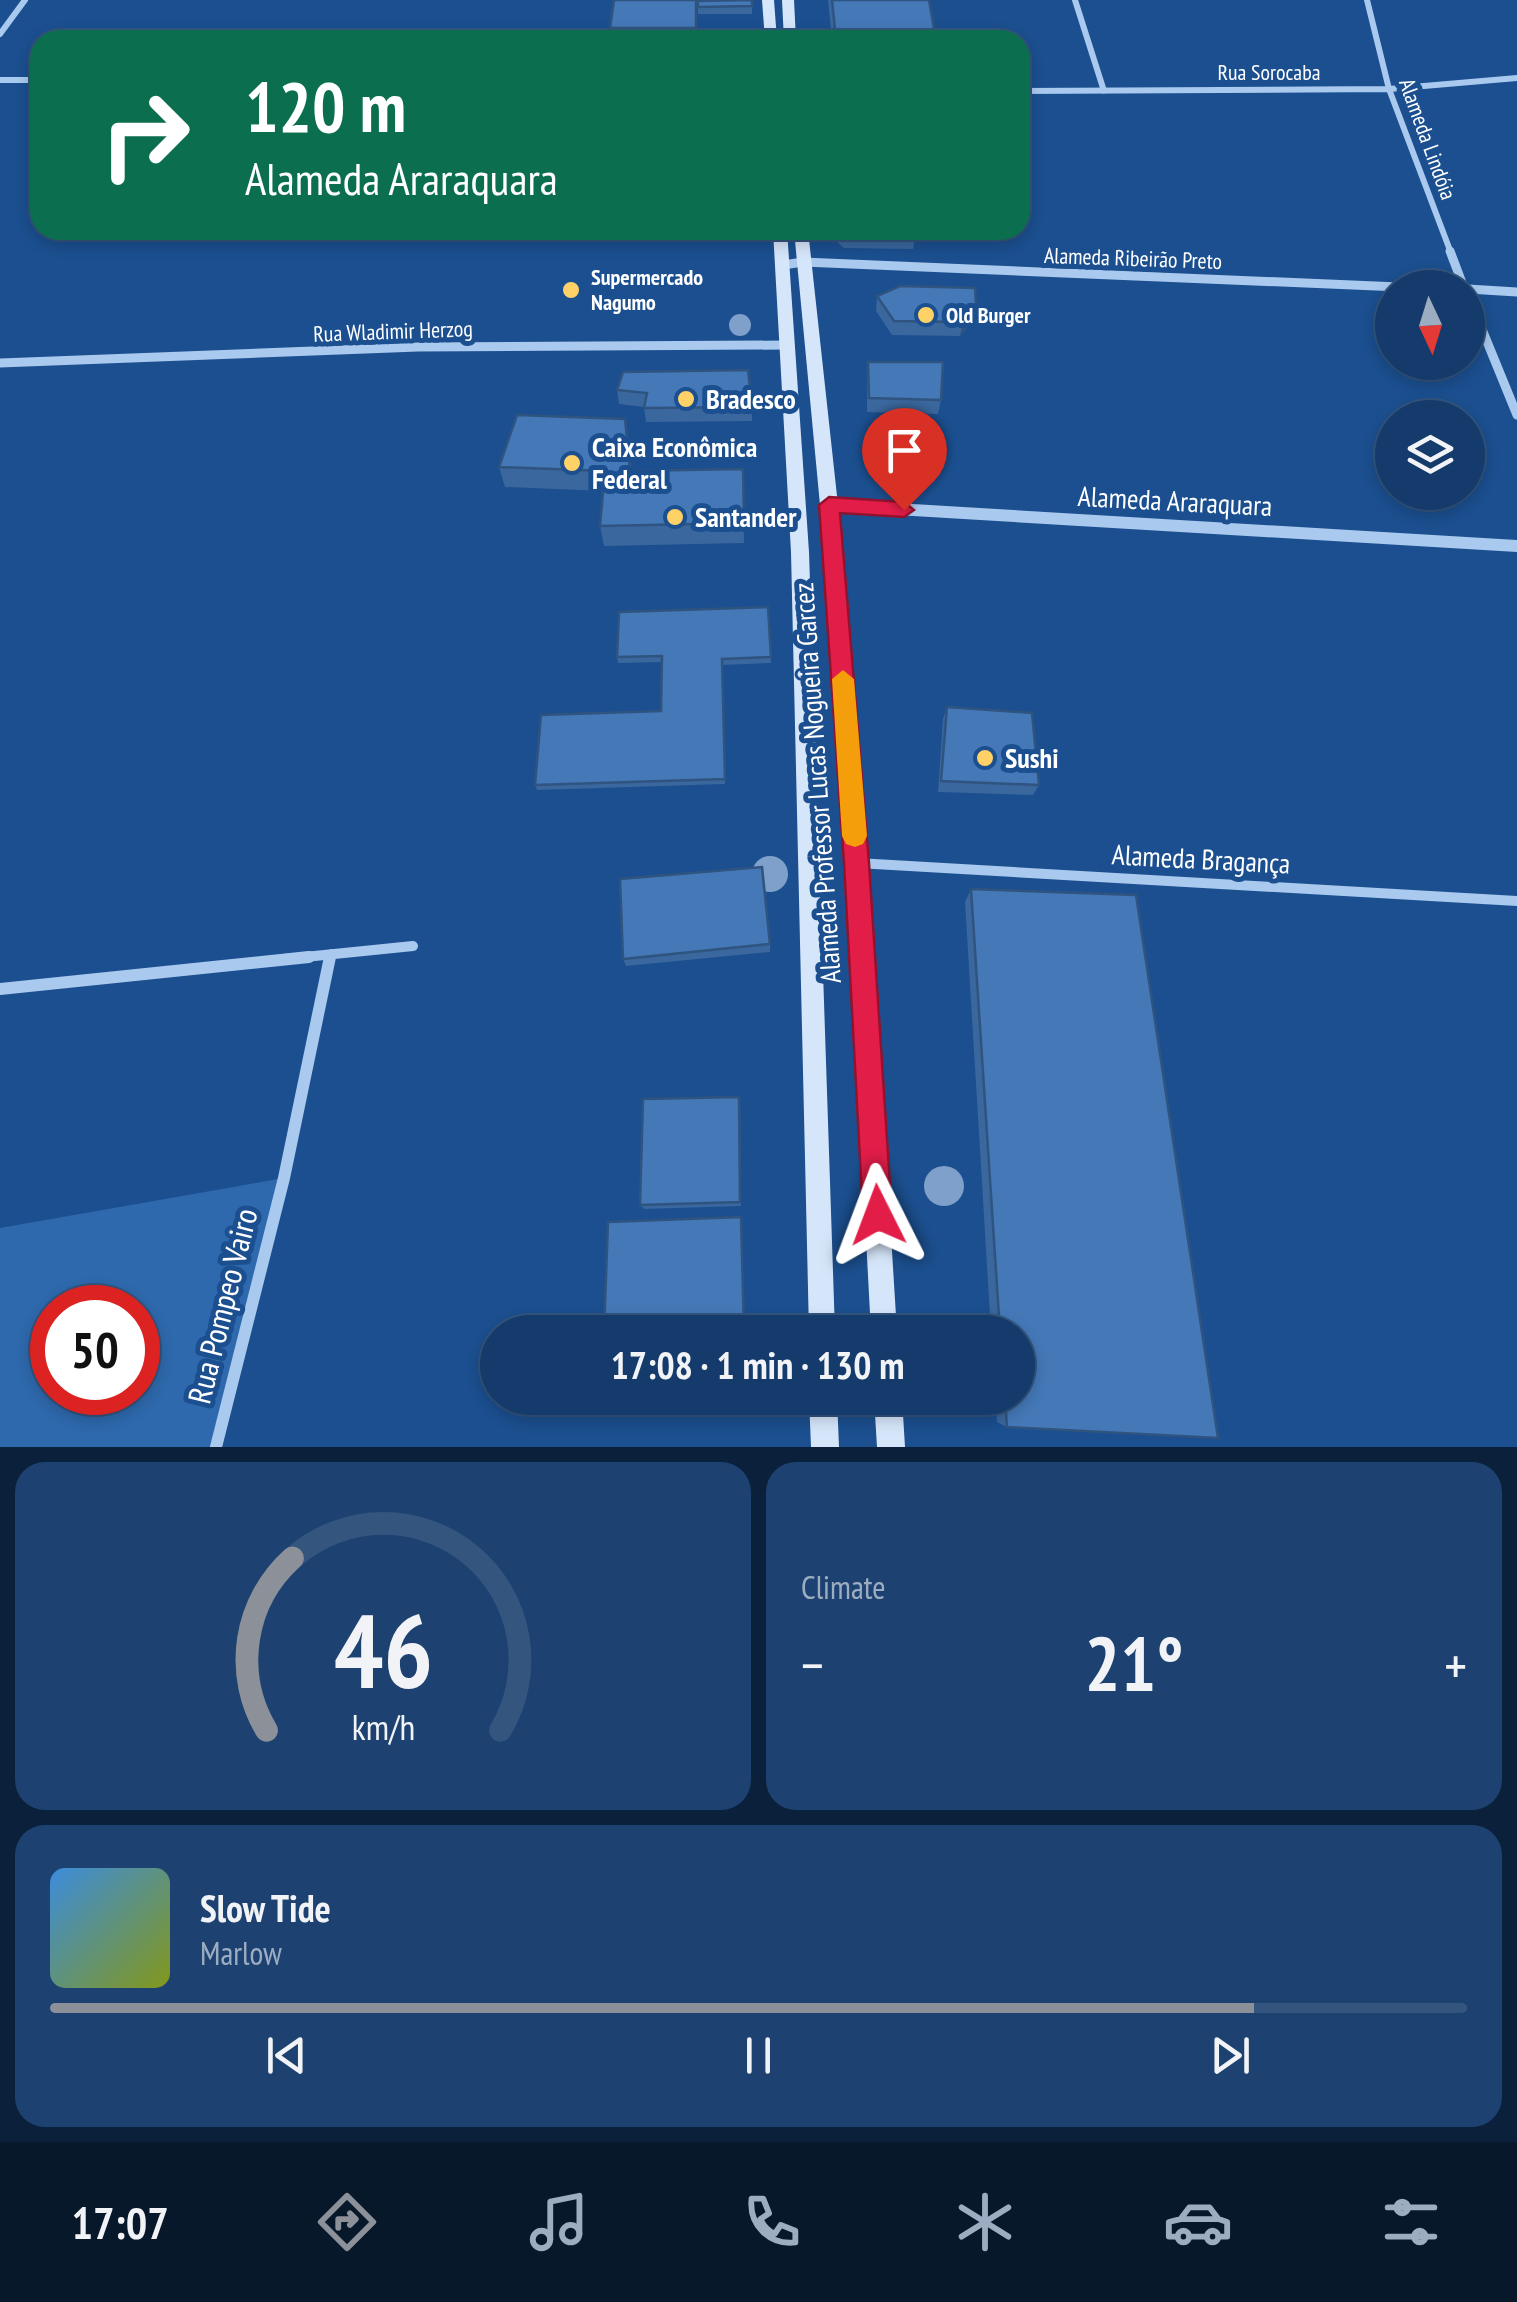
<!DOCTYPE html>
<meta charset="utf-8">
<style>
body{margin:0;font-family:"PT Sans Narrow",sans-serif;background:#1d4271;color:#f1f3f6;height:100vh;display:flex;flex-direction:column;font-size:38px;white-space:nowrap}
*{box-sizing:border-box;margin:0}
p{font-size:32px;color:#9dadc1}
.icon{flex:none;width:55px;height:55px;fill:none;stroke:currentColor;stroke-width:2;stroke-linecap:round;stroke-linejoin:round}
.map{position:relative;height:1447px;overflow:hidden}
.details{display:flex;flex-direction:column;gap:15px;padding:15px;background:#0b203b;flex:1}
.details>*{flex:none}
.banner{position:absolute;left:30px;top:30px;width:1000px;height:210px;border-radius:30px;box-shadow:0 5px 15px #0003,0 0 0 2px #33557e;background:#0b6e4f;color:#fff;overflow:hidden}
.needle{width:65px;rotate:176deg}
.tools{position:absolute;left:1375px;top:270px;display:grid;gap:20px}
.tools a{display:grid;place-items:center;width:110px;height:110px;border-radius:50%;background:#143b6b;box-shadow:0 5px 15px #0003,0 0 0 2px #33557e;font-size:50px}
.speed{position:absolute;left:30px;top:1285px;display:flex;gap:20px;font-size:50px;font-weight:700;text-align:center}
.speed>*{display:grid;place-content:center;width:130px;height:130px;border-radius:50%;background:#143b6b;box-shadow:0 5px 15px #0003,0 0 0 2px #33557e;line-height:1}
.speed .limit{border:15px solid #d22;background:#fff;color:#111}
.pin{position:absolute;display:grid;place-items:center;width:85px;height:85px;color:#fff;margin:-102px -42px;border-radius:50% 50% 50% 0;rotate:-45deg;box-shadow:0 0 10px #0007}
.pin .icon{rotate:45deg}
.me{position:absolute;width:110px;margin:-55px;rotate:357deg;stroke-linejoin:round;filter:drop-shadow(0 0 8px #0008)}
.turn{display:flex;align-items:center;gap:35px;height:210px;padding:0 50px;font-size:45px}
.turn .icon{width:130px;height:130px;stroke-width:2.5}
.turn b{display:block;font-size:70px;line-height:85px}
.big{font-size:75px;font-weight:600;line-height:1.1}
.details .tile{flex:1;display:flex;flex-direction:column;justify-content:center;gap:15px;min-width:0;padding:0 35px;border-radius:30px;background:#1d4271}
.details .dial{align-items:center;gap:0}
.dial svg{height:260px;overflow:visible;fill:none;stroke:#33557e;stroke-width:7;stroke-linecap:round;text-anchor:middle}
.dial text{fill:#f1f3f6;stroke:none}
.song{display:flex;align-items:center;gap:30px}
.cover{width:120px;height:120px;border-radius:15px;background:linear-gradient(135deg,hsl(210 70% 55%),hsl(70 70% 35%))}
.played{height:10px;border-radius:5px;background:linear-gradient(90deg,#8c9099 85%,#33557e 85%)}
.keys{display:flex;justify-content:space-around;direction:ltr}
.heat{display:flex;justify-content:space-between;align-items:center;font-size:55px;direction:ltr}
.details .tiles{flex:1;display:grid;gap:15px;grid-template-columns:1fr 1fr}
.tile:last-child{grid-column:span 2}
.trip{position:absolute;left:480px;top:1315px;width:555px;height:100px;border-radius:50px;background:#143b6b;box-shadow:0 5px 15px #0003,0 0 0 2px #33557e;font-weight:600;line-height:100px;text-align:center}
.tabs{display:flex;height:160px;justify-content:space-around;align-items:center;background:#08182b;color:#9dadc1}
.tabs .icon{width:70px;height:70px}
.tabs .active{color:#8c9099}
.tabs b{font-size:45px;color:#f1f3f6}
.map>svg:first-child{display:block}
.green{fill:#2e69ad;fill-rule:evenodd}
.lines{fill:none;stroke-linecap:round;stroke-linejoin:round}
.minor-far3{stroke:#a9c9ee;stroke-width:6}
.minor-far2{stroke:#a9c9ee;stroke-width:9}
.minor-far1{stroke:#a9c9ee;stroke-width:10}
.minor{stroke:#a9c9ee;stroke-width:12}
.tertiary{fill:#a9c9ee;fill-rule:evenodd}
.secondary{fill:#d6e6fa;fill-rule:evenodd}
.tree{fill:#7ea0ca}
.wall{fill:#3a679d}
.shaded-wall{fill:#305480}
.building{fill:#4478b7;stroke:#305480;stroke-width:2.5}
.route{fill:#e11d48;stroke:#92132f;stroke-width:2.5}
.slow{fill:#f59e0b}
.poi-dot{fill:#ffd166;stroke:#1b4f8f;stroke-width:4}
.labels{text-anchor:middle;stroke-width:10;stroke-linejoin:round;paint-order:stroke}
.far-street-label{font-size:22px;fill:#fff;stroke:#1b4f8f}
.far-poi-label{font-size:22px;font-weight:bold;fill:#fff;stroke:#1b4f8f;text-anchor:start}
.poi-label{font-size:28px;font-weight:bold;fill:#fff;stroke:#1b4f8f;text-anchor:start}
.street-label{font-size:28px;fill:#fff;stroke:#1b4f8f}
.near-street-label{font-size:32px;fill:#fff;stroke:#1b4f8f}
</style>
<div class="map">
<svg width="1517" height="1447" viewBox="0 0 1517 1447">
<rect width="100%" height="100%" fill="#1b4f8f"/>
<path class="green" d="M284,1178L216,1447H0V1228ZM52,1308H138V1392H52Z"/>
<g class="lines">
<path class="minor-far3" d="M1075,0L1104,91
M1367,0L1389,89L1451,253
M0,34L25,0
M0,80H40
M1020,91L1389,89L1517,78"/>
<path class="minor-far2" d="M1450,251L1464,288
M783,265L803,262L1423,288
M1468,289L1517,292
M1468,295L1517,415
M0,363L418,347L787,345"/>
<path class="minor-far1" d="M857,863L1517,901
M285,959L413,946
M330,959L331,954"/>
<path class="minor" d="M0,989L309,957
M216,1447L284,1178L330,957"/>
<path class="tertiary" d="M829,499L1517,540V552L829,511L821,505Z"/>
<path class="secondary" d="M762,0H774L777,40H765Z
M782,0H794L796,40H784Z
M773,230H787L809,552L835,1332H809L791,552Z
M794,230H808L838,505L868,863L897,1332H871L846,863L820,505Z
M809,1398H837L839,1447H811Z
M874,1398H902L905,1447H877Z"/>
</g>
<g class="tree">
<circle cx="740" cy="325" r="11"/>
<circle cx="770" cy="874" r="18"/>
<circle cx="944" cy="1186" r="20"/>
</g>
<path class="wall" d="M696,0L697,40H611L610,28Z
M752,0V14H698V1Z
M828,0H929L936,40H832Z
M836,230H916L913,249L844,248L836,241Z
M877,296L973,320L960,336L892,335L876,311Z
M868,362L941,400L938,414L867,412V376Z
M617,390L752,407V421L646,422L644,407L619,404Z
M628,439L631,471L743,469L744,543L604,546L600,526L603,491L505,487L499,467Z
M619,612L771,657V663L722,665L725,784L537,790L535,785L661,711L662,662L618,663L617,657Z
M947,707L1039,785L1033,795L938,792L943,719Z
M971,889L1136,895L1218,1438L1007,1427L997,1422L995,1398H1018V1332H991L965,902Z
M770,944V952L626,966L623,959Z
M740,1104L741,1206L644,1209L640,1205Z"/>
<path class="shaded-wall" d="M976,305L973,320L960,336L963,322Z"/>
<path class="building" d="M614,0H696V28H610Z
M752,0V6L698,7V1Z
M832,0H929L936,40H838L836,39Z
M900,286L975,288L976,305L963,322L894,321L877,296Z
M868,362H943L941,400L869,398Z
M748,370L752,407L644,408L647,393L617,390L623,372Z
M517,415L625,419L630,471L743,469L744,523L600,526L605,471L499,467Z
M768,607L771,657L722,659L725,779L535,785L541,715L661,711L662,656L617,657L619,612Z
M947,707L1032,713L1039,785L941,781Z
M762,867L770,944L623,959L620,879Z
M971,889L1136,895L1218,1438L1007,1427L1005,1398H1018V1332H1000Z
M739,1097L740,1202L640,1205L643,1099Z
M741,1217L744,1332H604L608,1222Z
M601,1398H711L601,1402Z"/>
<path class="route" d="M829,497L904,502L914,510L904,517L840,513L869,863L892,1215L888,1225L878,1230L867,1225L863,1215L844,863L819,505Z"/>
<path class="slow" d="M843,670L854,679L867,836L863,844L855,847L846,844L842,836L832,679Z"/>
<g class="poi-dot">
<circle cx="571" cy="290" r="10"/>
<circle cx="926" cy="315" r="10"/>
<circle cx="686" cy="399" r="10"/>
<circle cx="572" cy="463" r="10"/>
<circle cx="675" cy="517" r="10"/>
<circle cx="985" cy="758" r="10"/>
</g>
<g class="labels">
<g class="far-street-label">
<text x="1269" y="80">Rua Sorocaba</text>
<text transform="translate(1428 139) rotate(70)" y="8">Alameda Lindóia</text>
<text transform="translate(1133 258) rotate(2)" y="8">Alameda Ribeirão Preto</text>
<text transform="translate(393 331) rotate(-2)" y="8">Rua Wladimir Herzog</text>
</g>
<g class="far-poi-label">
<text x="591" y="285">Supermercado<tspan x="591" dy="25">Nagumo</tspan></text>
<text x="946" y="323">Old Burger</text>
</g>
<g class="poi-label">
<text x="706" y="409">Bradesco</text>
<text x="592" y="457">Caixa Econômica<tspan x="592" dy="32">Federal</tspan></text>
<text x="695" y="527">Santander</text>
<text x="1005" y="768">Sushi</text>
</g>
<g class="street-label">
<text transform="translate(1175 501) rotate(3)" y="10">Alameda Araraquara</text>
<text transform="translate(817 783) rotate(-94)" y="10">Alameda Professor Lucas Nogueira Garcez</text>
<text transform="translate(1201 859) rotate(3)" y="10">Alameda Bragança</text>
</g>
<g class="near-street-label">
<text transform="translate(223 1306) rotate(-76)" y="11">Rua Pompeo Vairo</text>
</g>
</g>
</svg>
<div class="tools">
<a><svg class="needle" viewBox="-14 -14 28 28"><path d="M0-13l5 13h-10z" fill="#e53935"/><path d="M0 13l5-13h-10z" fill="#9dadc1"/></svg></a>
<a><svg class="icon" aria-label="layers" viewBox="0 0 24 24"><path d="M12 4l9 5-9 5-9-5zM3 14l9 5 9-5"/></svg></a>
</div>
<div class="speed"><div class="limit">50</div></div>
<div class="pin" style="left:904px;top:510px;background:#d93025"><svg class="icon" aria-label="arrive" viewBox="0 0 24 24"><path d="M6 21V4h12l-3 4 3 4H6"/></svg></div>
<svg class="me" style="left:878px;top:1215px" viewBox="-20 -20 40 40"><path d="M0-17L14 15 0 8-14 15z" fill="#e11d48" stroke="#fff" stroke-width="4"/></svg>
<div class="trip">17:08 · 1 min · 130 m</div>
<div class="banner">
<div class="turn"><svg class="icon" aria-label="right" viewBox="0 0 24 24"><path d="M7 20v-9h11M14 6l5 5-5 5"/></svg><div><b>120 m</b>Alameda Araraquara</div></div>
</div>
</div>
<section class="details">
<div class="tiles">
<div class="tile dial"><svg viewBox="0 0 100 80">
<path d="M14 69A42 42 0 1 1 86 69"/>
<path d="M14 69A42 42 0 0 1 22 16" stroke="#8c9099"/>
<text x="50" y="56" font-size="32" font-weight="700">46</text>
<text x="50" y="72" font-size="11">km/h</text>
</svg></div>
<div class="tile"><p>Climate</p>
<div class="heat"><a>−</a><b class="big">21°</b><a>+</a></div>
</div>
<div class="tile">
<div class="song"><i class="cover"></i><div><b>Slow Tide</b><p>Marlow</p></div></div>
<div class="played"></div>
<div class="keys"><svg class="icon" aria-label="previous" viewBox="0 0 24 24"><path d="M18 5L8 12l10 7zM5 5v14"/></svg><svg class="icon" aria-label="pause" viewBox="0 0 24 24"><path d="M8 5v14M16 5v14"/></svg><svg class="icon" aria-label="next" viewBox="0 0 24 24"><path d="M6 5l10 7-10 7zM19 5v14"/></svg></div>
</div>
</div>
</section>
<nav class="tabs">
<b>17:07</b>
<svg class="icon active" aria-label="directions" viewBox="0 0 24 24"><path d="M12 3l9 9-9 9-9-9zM9 14v-3h6M13 9l2 2-2 2"/></svg>
<svg class="icon" aria-label="music" viewBox="0 0 24 24"><path d="M9 18V5l10-2v13"/><circle cx="6" cy="18" r="3"/><circle cx="16" cy="16" r="3"/></svg>
<svg class="icon" aria-label="phone" viewBox="0 0 24 24"><path d="M5 4h4l2 5-3 2q2 4 5 5l2-3 5 2v4C11 20 4 13 5 4z"/></svg>
<svg class="icon" aria-label="climate" viewBox="0 0 24 24"><path d="M12 3v18M4 7l16 10M4 17L20 7"/></svg>
<svg class="icon" aria-label="car" viewBox="0 0 24 24"><path d="M5 17H2v-5l4-1 3-4h7l3 4 3 1v5h-3M9 17h6M6 11h13"/><circle cx="7" cy="17" r="2"/><circle cx="17" cy="17" r="2"/></svg>
<svg class="icon" aria-label="filters" viewBox="0 0 24 24"><path d="M4 7h16M4 17h16"/><circle cx="9" cy="7" r="2"/><circle cx="15" cy="17" r="2"/></svg>
</nav>
